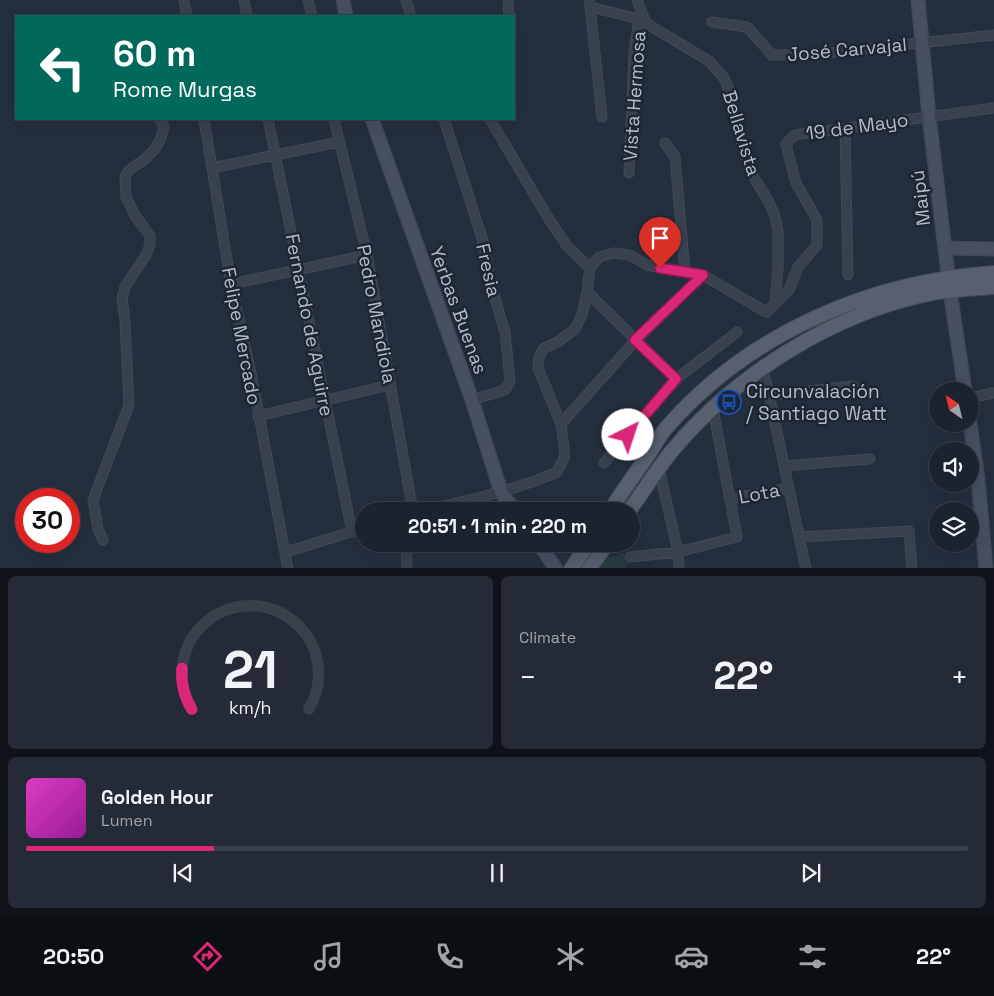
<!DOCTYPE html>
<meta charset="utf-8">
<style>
body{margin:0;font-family:"Space Grotesk",sans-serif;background:#242b36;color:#f1f3f6;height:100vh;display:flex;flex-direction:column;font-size:19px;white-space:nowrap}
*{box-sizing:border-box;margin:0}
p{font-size:16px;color:#a0a4aa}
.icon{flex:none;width:28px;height:28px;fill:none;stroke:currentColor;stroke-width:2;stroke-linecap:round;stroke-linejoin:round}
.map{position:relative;height:568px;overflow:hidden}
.side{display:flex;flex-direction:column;gap:8px;padding:8px;background:#0f1319;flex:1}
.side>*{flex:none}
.top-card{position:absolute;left:15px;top:15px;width:500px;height:105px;border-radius:0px;box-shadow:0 5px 20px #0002,0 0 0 1px #39404a;background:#00695c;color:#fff;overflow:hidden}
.needle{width:32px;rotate:325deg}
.buttons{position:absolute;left:929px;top:382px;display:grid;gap:10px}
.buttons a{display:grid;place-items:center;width:50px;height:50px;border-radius:50%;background:#1b232e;box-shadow:0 5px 20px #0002,0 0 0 1px #39404a;font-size:25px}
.speed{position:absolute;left:15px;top:488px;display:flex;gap:10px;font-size:25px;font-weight:700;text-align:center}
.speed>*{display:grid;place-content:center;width:65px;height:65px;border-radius:50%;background:#1b232e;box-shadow:0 5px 20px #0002,0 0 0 1px #39404a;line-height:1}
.speed .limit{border:8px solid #d22;background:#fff;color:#111}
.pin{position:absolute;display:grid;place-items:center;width:42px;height:42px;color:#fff;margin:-51px -21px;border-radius:50% 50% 50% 0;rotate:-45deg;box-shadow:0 0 5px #0007}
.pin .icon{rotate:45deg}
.me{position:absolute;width:55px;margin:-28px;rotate:41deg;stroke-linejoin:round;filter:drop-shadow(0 0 4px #0008)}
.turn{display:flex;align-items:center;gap:18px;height:105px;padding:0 15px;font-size:22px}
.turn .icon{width:65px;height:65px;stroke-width:2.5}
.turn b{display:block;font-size:35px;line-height:42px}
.big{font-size:38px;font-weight:700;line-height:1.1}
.side .widget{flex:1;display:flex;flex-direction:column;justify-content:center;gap:8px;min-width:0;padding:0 18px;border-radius:8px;background:#242b36}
.side .dial{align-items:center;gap:0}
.dial svg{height:130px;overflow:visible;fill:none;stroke:#39404a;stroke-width:7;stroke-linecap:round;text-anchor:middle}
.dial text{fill:#f1f3f6;stroke:none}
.song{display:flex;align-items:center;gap:15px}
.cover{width:60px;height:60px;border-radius:8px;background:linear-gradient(135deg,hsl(310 70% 55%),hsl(300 70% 35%))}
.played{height:5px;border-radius:2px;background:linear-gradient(90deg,#db2777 20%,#39404a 20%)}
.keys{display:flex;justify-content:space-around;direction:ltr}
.heat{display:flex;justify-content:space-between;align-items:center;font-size:28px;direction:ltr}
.side .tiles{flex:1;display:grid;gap:8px;grid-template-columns:1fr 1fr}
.widget:last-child{grid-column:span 2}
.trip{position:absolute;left:355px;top:502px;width:285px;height:50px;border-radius:25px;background:#1b232e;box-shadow:0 5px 20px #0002,0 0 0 1px #39404a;font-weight:700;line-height:50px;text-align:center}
.dock{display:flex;height:80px;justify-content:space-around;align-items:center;background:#0b0e12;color:#a0a4aa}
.dock .icon{width:35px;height:35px}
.dock .active{color:#db2777}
.dock b{font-size:22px;color:#f1f3f6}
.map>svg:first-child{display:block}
.green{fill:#263c3f}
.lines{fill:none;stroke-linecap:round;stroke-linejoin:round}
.street-casing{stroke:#414a57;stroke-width:11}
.secondary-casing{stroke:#414a57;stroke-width:15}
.primary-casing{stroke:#414a57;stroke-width:16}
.street{stroke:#38414e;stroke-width:9}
.secondary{stroke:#465061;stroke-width:12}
.primary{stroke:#56606e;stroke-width:14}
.route-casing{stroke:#8e194d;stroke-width:12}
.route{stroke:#db2777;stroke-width:9}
.labels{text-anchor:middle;stroke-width:5;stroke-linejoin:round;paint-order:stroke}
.street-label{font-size:19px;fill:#b4bcc9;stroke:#1d2633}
.poi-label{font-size:19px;fill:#b4bcc9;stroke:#1d2633;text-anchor:start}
</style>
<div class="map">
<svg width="994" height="569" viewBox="0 0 994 569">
<rect width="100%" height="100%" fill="#242f3e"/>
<path class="green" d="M624,553L626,568L594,569L600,560Z"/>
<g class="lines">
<defs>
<path id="street" d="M184,0L187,16
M244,0L247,16
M308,0L312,16
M406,0L411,16
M508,0L509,16
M589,0L590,7L639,19L709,61L724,78L728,87L739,135L751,173L768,200L775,216L778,231V269L775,304
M637,0L646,23
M590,7L602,117
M712,22L747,27L772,55L818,54L994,35
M204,119L231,284L252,378L288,569
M268,119L352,532
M334,119L367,255L413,511
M444,119L483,241L491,285L505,332L510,381L505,390L472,400
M490,119L547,216L567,246L590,268
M845,129L848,275
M665,143L675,157L685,272
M212,168L339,142
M629,173L634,52L639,19
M231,284L367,255
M587,292L676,379
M762,370L767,385L806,569
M769,395L854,386
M970,398L994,393
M258,416L390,385
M561,424L635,341L703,275
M604,463L676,379L737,332
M784,466L870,459
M659,469L678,552L679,569
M730,499L789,488
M423,511C468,500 514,491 557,472L565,456L561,424L538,368L539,357L544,348L559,341L575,329L582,315L587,292L590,268L599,257L614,253L629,255L647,265L703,275L764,311L767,312L789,290L798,267L817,245V220L796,183L786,144L795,135L994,108
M800,537L909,531L912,569
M103,540L98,529L93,500L129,405L125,320L122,298L125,287L146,255L150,245V236L136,217L126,197L125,177L129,170L145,159L155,149L161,138L164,127L160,119
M406,544L407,569
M286,552L364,528
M630,557L678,552L737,537L713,409"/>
<path id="secondary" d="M343,0L346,16
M918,0L929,116L950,291L965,391
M372,119L472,400L501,492L515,511
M945,248L994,249
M970,423L978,479L986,569
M539,544L556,569"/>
<path id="primary" d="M610,511C622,492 635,474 648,455C654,446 660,435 667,427C749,333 871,281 994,273
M629,511C643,492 656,471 671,452C736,374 833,313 933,293C953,289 974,289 994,287
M571,569L588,544
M589,569L607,544"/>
</defs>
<use href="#street" class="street-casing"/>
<use href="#secondary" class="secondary-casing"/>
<use href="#primary" class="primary-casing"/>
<use href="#street" class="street"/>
<use href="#secondary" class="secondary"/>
<use href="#primary" class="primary"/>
</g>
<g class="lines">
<defs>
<path id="route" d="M628,435L676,379L635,340L703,275L660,268"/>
</defs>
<use href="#route" class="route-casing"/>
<use href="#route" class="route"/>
</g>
<defs>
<symbol id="bus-ring" viewBox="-11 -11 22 22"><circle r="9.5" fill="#1d2633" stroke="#1a4fb4" stroke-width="1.5"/><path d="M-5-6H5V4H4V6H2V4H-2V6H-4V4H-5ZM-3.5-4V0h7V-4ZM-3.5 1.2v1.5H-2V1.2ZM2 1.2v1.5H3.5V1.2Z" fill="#1a4fb4"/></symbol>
</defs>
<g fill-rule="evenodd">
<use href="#bus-ring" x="715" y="388" width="28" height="28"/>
</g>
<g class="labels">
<g class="street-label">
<text transform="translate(847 49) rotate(-5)" y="7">José Carvajal</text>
<text transform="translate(634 96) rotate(-86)" y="7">Vista Hermosa</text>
<text transform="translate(857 126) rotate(-8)" y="7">19 de Mayo</text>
<text transform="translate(742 133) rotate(73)" y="7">Bellavista</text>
<text transform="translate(920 198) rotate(-97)" y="7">Maipú</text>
<text transform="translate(489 270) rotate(77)" y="7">Fresia</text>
<text transform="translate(459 310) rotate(70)" y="7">Yerbas Buenas</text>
<text transform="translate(377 314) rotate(79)" y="7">Pedro Mandiola</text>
<text transform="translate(310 325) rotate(79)" y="7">Fernando de Aguirre</text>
<text transform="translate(242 336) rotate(79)" y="7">Felipe Mercado</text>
<text transform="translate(759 493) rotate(-11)" y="7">Lota</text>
</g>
<g class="poi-label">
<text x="746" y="398">Circunvalación<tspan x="746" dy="22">/ Santiago Watt</tspan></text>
</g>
</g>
</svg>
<div class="buttons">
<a><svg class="needle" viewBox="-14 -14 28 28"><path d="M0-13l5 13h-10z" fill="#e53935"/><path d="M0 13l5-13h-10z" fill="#a0a4aa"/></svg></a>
<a><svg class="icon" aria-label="sound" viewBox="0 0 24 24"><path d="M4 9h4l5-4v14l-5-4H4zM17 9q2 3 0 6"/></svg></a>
<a><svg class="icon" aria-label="layers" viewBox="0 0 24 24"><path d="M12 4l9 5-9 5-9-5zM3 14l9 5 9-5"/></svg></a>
</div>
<div class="speed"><div class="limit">30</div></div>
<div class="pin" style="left:660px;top:268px;background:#d93025"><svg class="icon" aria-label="arrive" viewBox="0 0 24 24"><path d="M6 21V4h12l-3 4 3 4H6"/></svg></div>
<svg class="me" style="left:628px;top:435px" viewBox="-20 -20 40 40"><circle r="19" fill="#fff"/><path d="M0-13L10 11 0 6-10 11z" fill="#db2777"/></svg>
<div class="trip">20:51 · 1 min · 220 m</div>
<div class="top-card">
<div class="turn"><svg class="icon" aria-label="left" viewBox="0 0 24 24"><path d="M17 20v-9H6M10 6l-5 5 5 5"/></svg><div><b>60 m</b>Rome Murgas</div></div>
</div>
</div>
<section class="side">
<div class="tiles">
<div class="widget dial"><svg viewBox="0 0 100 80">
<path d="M14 69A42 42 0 1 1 86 69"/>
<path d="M14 69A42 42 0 0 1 8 44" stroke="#db2777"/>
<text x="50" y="56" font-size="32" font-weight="700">21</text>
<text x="50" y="72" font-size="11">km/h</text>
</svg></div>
<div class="widget"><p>Climate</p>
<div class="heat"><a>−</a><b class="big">22°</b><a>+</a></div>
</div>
<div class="widget">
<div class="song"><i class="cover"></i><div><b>Golden Hour</b><p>Lumen</p></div></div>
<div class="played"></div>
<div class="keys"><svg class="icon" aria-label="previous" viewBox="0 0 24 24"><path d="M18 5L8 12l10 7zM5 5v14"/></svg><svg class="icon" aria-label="pause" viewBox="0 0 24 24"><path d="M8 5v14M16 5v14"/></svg><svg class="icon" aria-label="next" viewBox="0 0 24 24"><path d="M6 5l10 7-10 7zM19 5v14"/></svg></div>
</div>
</div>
</section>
<nav class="dock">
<b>20:50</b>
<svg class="icon active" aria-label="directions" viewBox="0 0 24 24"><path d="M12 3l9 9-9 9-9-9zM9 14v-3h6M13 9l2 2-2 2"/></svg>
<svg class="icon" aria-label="music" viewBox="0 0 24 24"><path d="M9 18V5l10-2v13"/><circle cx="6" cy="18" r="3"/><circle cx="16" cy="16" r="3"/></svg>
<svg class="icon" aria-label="phone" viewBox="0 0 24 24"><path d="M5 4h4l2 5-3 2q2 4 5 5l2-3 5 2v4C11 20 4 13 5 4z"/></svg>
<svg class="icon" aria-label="climate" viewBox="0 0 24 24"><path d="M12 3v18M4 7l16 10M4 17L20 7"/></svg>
<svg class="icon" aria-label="car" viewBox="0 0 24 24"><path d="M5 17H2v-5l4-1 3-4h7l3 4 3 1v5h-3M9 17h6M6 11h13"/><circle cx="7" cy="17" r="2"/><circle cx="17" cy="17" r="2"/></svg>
<svg class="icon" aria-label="filters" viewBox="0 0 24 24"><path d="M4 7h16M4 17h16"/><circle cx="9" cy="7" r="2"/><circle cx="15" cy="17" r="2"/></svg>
<b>22°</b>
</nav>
